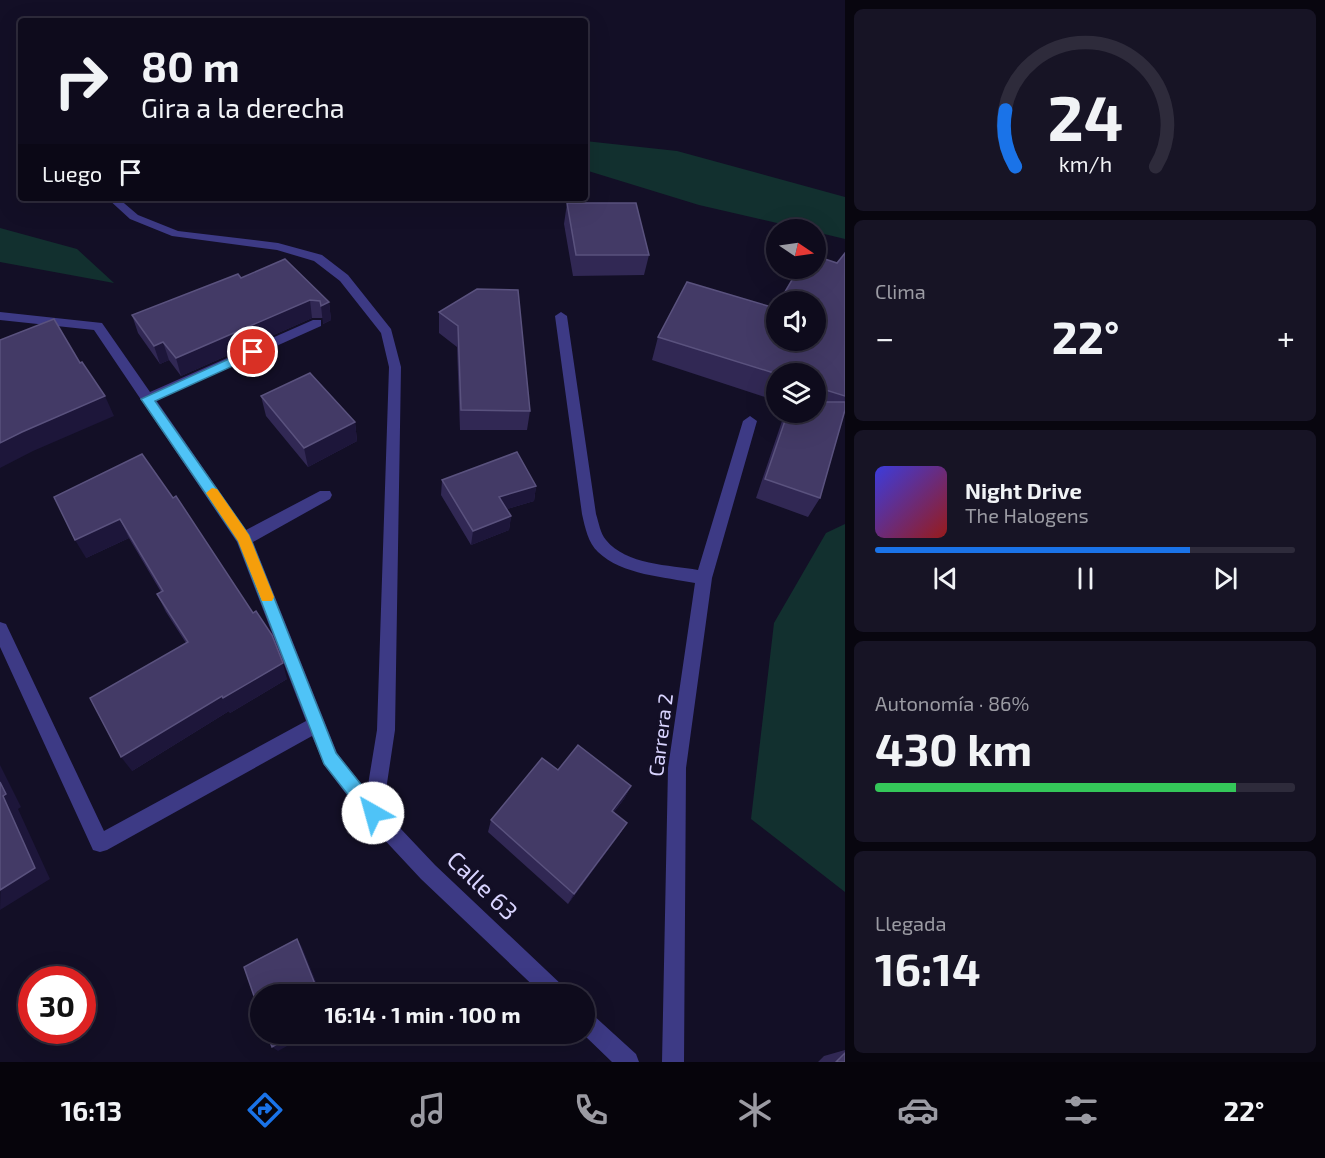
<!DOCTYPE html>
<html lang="es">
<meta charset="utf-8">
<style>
body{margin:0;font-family:"Exo 2",sans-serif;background:#171425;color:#f1f3f6;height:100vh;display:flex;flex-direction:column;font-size:22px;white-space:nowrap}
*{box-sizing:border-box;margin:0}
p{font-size:20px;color:#9b9ba3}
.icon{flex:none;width:33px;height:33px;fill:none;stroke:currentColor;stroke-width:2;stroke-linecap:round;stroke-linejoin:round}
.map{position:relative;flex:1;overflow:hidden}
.sheet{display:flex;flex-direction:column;gap:9px;padding:9px;background:#08060f;width:480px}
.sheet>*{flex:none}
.top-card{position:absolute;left:18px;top:18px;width:570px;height:183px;border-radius:6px;box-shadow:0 6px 24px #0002,0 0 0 2px #2e2b3b;background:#0e0b1c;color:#f1f3f6;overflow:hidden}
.needle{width:39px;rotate:103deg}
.fabs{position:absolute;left:766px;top:219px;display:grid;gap:12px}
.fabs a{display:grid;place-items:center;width:60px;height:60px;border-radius:50%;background:#0e0b1c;box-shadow:0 6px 24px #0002,0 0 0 2px #2e2b3b;font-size:30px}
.speed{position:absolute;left:18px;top:966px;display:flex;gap:12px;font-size:30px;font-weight:700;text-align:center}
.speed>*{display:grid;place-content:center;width:78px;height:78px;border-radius:50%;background:#0e0b1c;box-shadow:0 6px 24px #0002,0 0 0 2px #2e2b3b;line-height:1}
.speed .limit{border:9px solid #d22;background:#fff;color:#111}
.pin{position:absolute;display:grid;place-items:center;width:51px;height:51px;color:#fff;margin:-26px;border:3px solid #fff;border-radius:50%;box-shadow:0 2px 6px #0007}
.me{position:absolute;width:66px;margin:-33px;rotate:322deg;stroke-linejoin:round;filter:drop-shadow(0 0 4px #0008)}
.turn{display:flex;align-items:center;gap:21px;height:126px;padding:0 24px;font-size:27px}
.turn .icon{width:78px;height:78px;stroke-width:2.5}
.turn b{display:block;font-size:42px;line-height:51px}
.then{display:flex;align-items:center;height:57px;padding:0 24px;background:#0003;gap:12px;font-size:22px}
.big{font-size:45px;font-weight:700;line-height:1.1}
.sheet .tile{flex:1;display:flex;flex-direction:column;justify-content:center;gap:9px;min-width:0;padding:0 21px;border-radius:9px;background:#171425}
.sheet .dial{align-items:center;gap:0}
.dial svg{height:156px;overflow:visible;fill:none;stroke:#2e2b3b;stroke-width:7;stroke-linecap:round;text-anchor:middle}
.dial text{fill:#f1f3f6;stroke:none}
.song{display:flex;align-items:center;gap:18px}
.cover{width:72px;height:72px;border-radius:9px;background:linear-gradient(135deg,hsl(240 70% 55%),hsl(0 70% 35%))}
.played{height:6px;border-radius:3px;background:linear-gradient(90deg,#1a73e8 75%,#2e2b3b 75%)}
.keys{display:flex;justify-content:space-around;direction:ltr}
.heat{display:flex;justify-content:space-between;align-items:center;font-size:33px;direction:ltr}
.charge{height:9px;border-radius:4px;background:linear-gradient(90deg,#34c759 86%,#2e2b3b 0)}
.trip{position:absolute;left:250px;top:984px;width:345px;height:60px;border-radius:30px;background:#0e0b1c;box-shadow:0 6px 24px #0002,0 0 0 2px #2e2b3b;font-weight:700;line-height:60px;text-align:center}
.tabs{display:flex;height:96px;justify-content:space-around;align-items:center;background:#06040b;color:#9b9ba3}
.tabs .icon{width:42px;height:42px}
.tabs .active{color:#1a73e8}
.tabs b{font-size:27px;color:#f1f3f6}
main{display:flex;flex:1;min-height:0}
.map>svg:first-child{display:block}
.green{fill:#12302f}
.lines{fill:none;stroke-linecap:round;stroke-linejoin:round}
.minor{fill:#3d3a85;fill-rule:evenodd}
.wall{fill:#312854}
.shaded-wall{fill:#1d163a}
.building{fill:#433a66;stroke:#5a527e;stroke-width:1.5}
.route{fill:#4fc3f7;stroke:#337fa1;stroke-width:1.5}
.slow{fill:#f59e0b}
.labels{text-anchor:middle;stroke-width:6;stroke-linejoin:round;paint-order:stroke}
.street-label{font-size:20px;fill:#d9d4ff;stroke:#130f26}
.near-street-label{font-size:24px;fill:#d9d4ff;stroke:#130f26}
</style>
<main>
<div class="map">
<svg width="845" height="1062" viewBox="0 0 845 1062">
<rect width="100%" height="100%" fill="#130f26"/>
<path class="green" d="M585,141L677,151L845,197V239L816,232V230L803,229L699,205L585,170Z
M0,228L77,249L114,283L0,262Z
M845,524V892L751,819L774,623L826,533Z"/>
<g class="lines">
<path class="minor" d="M107,198H118L138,215L178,231L278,243L322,255L348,275L391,329L401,367L395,730L383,810L435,865L564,987L567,994H542L421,879L366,820L324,765L312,736L107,850L100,852L93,850L0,647V622L6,624L104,831L306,721L237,542L94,330L0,320V312L102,323L150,392L313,320H321V326L156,400L246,530L320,491H330L332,495L330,499L253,542L337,753L367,791L377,730L389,367L381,333L340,281L314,261L277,250L172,236L130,219Z
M561,312L567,316L596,514C599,523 600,533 606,540C626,565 670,565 698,570L743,421L750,416L757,421L712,578L686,768L684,1062H662L668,768L695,583C665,577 622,575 598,552C588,543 585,527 582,514L555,316Z
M585,1010L592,1014L636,1054L639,1062H612L583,1034H585Z"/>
</g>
<path class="wall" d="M567,203L649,255L644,275L573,276L564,224Z
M845,253V411L820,498L808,517L756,498L782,421L786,412H816V374H777V401L652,360L658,337L775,308L837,263Z
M241,278L329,302L331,320L323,324V318H312L181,376L169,360L160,364L138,333L132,315Z
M477,289L530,411L527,430H460L457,347L439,333V312Z
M261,396L355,422L357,441L308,467L266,416Z
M142,454L287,679L230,713L229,711L132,771L186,643L166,612L157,594L161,592L129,538L86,558Z
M442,480L536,486L534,501L507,509L511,516L509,530L471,545L441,495Z
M631,786L624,799L614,812L627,823L619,835L568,904L488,832L491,820Z
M845,1050V1062H818L824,1056Z"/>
<path class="shaded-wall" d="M310,300L312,318L181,376L176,358Z
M329,302L331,320L323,324L321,306Z
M163,342L169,360L160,364L154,346Z
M105,396L114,416L33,451L0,468V443L22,432Z
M355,422L357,441L308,467L304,448Z
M536,486L534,501L497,512L499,497Z
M511,516L509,530L471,545L473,531Z
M120,519L129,538L86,558L75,540Z
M283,663L287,679L230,713L223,698Z
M222,696L229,711L132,771L121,757Z
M0,765L21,807L18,809L50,879L0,910L3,796L0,782Z
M631,786L624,799L605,823L612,811Z
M627,823L619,835L568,904L574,894Z
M297,939L302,947L321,994H319Z
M295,1034H309L278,1051L272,1047Z"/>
<path class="building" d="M567,203H636L649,255H576Z
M845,253V396L816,387V374H777L658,337L687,282L775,308L777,305V340H816V302H779L799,268H816V256L837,263Z
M285,259L329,302L321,306L320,301L310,300L176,358L163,342L154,346L132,315L238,274L241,278Z
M477,289L518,290L530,411L461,410L458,326L439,312Z
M54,319L80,363L82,362L105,396L22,432L0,443V340Z
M310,373L355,422L304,448L261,396Z
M816,402H845V410L820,498L765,479L788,412H816Z
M517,452L536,486L499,497L511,516L473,531L442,480Z
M142,454L173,498L176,496L253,613L256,611L272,635L283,663L223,698L222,696L121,757L90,698L188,642L157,594L163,591L120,519L75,540L54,497Z
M578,745L631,786L612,811L627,823L574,894L491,820L542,758L558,770Z
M0,782L6,794L3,796L35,868L0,890Z
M297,939L319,994H261V1016L244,967Z
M267,1034H295L272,1047Z
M845,1053V1062H836Z"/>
<path class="route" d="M253,348L259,352L257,355L155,401L249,535L336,753L379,807L382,813L379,819L373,822L367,819L324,764L238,541L141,399Z"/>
<path class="slow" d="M212,488L217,489L249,535L274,597L272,601H262L238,541L206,493Z"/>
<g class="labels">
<g class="street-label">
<text transform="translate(661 735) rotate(-83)" y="7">Carrera 2</text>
</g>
<g class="near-street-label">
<text transform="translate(482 886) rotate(44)" y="8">Calle 63</text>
</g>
</g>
</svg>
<div class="fabs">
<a><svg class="needle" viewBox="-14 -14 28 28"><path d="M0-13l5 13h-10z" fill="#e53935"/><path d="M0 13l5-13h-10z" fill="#9b9ba3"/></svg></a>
<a><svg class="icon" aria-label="sound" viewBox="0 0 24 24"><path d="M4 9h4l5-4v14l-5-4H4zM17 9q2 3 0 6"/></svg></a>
<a><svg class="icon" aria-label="layers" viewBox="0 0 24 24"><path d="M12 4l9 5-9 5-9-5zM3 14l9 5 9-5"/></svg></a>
</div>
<div class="speed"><div class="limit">30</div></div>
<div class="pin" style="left:253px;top:352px;background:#d93025"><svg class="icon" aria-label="arrive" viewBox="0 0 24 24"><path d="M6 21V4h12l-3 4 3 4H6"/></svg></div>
<svg class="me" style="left:373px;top:813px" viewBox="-20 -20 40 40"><circle r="19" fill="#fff"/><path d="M0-13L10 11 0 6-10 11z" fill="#4fc3f7"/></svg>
<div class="trip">16:14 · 1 min · 100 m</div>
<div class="top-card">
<div class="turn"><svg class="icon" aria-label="right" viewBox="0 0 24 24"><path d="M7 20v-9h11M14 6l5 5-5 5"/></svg><div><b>80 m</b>Gira a la derecha</div></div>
<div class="then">Luego<svg class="icon" aria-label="arrive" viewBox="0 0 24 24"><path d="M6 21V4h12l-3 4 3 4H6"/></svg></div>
</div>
</div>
<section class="sheet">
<div class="tile dial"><svg viewBox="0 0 100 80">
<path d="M14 69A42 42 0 1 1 86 69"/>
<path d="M14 69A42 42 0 0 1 9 40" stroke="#1a73e8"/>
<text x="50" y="56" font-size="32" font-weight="700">24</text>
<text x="50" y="72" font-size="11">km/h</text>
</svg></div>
<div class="tile"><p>Clima</p>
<div class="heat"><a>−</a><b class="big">22°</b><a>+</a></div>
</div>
<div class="tile">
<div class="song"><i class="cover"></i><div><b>Night Drive</b><p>The Halogens</p></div></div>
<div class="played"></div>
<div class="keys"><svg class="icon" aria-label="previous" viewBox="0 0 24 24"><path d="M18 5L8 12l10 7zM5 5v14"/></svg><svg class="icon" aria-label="pause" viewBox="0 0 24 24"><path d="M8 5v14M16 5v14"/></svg><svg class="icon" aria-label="next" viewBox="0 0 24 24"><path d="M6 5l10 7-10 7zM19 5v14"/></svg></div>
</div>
<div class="tile"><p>Autonomía · 86%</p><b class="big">430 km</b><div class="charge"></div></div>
<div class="tile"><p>Llegada</p><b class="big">16:14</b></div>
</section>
</main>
<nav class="tabs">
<b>16:13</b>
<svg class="icon active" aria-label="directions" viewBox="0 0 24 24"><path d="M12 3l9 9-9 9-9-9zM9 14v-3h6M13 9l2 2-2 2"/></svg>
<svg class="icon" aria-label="music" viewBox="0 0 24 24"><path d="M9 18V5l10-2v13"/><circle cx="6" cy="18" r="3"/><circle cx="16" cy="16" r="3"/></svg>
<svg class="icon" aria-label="phone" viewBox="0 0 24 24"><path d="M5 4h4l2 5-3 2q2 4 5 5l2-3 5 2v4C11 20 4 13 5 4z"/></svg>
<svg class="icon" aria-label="climate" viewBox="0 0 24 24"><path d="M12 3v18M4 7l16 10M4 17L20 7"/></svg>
<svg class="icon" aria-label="car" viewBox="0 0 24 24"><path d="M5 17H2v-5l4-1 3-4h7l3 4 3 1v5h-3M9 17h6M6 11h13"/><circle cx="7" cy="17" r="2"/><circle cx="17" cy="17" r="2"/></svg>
<svg class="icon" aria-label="filters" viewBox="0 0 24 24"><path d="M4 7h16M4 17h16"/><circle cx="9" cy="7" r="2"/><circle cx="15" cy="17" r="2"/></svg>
<b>22°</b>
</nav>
